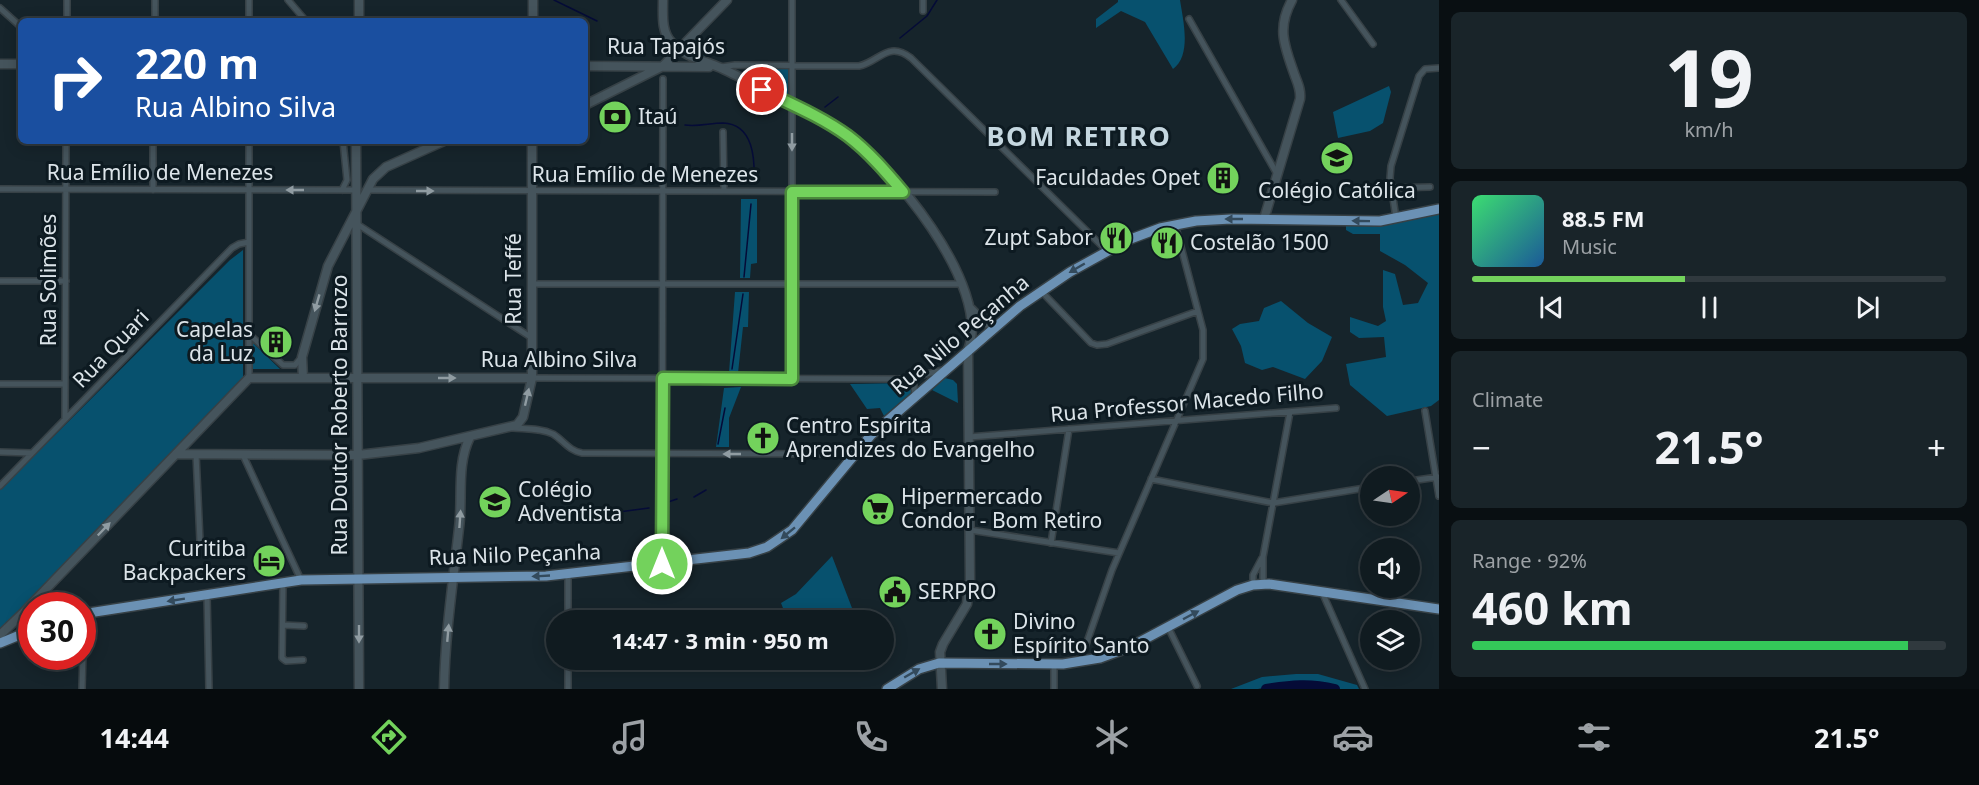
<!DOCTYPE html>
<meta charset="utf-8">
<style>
body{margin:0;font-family:"Noto Sans",sans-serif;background:#192429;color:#f1f3f6;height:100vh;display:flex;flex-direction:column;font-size:22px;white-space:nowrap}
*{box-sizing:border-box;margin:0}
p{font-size:20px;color:#9ca1a5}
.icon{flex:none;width:33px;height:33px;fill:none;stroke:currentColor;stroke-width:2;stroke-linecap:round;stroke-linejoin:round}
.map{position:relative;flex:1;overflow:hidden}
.sheet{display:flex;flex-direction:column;gap:12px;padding:12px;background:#090f12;width:540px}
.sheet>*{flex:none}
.guide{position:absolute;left:18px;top:18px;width:570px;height:126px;border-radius:9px;box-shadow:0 3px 15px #0003,0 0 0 2px #30393e;background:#1a4fa0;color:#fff;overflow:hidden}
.needle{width:39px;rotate:77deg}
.controls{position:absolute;left:1360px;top:466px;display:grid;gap:12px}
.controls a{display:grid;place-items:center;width:60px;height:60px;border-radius:50%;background:#101b20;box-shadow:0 3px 15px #0003,0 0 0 2px #30393e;font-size:30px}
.speed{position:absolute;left:18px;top:592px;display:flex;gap:12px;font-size:30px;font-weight:700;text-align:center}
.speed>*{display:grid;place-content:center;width:78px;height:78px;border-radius:50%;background:#101b20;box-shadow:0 3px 15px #0003,0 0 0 2px #30393e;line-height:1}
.speed .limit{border:9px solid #d22;background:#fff;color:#111}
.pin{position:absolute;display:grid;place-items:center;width:51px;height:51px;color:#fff;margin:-26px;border:3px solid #fff;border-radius:50%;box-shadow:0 2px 6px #0007}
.me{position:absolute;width:66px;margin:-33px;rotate:0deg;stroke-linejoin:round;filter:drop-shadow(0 0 4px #0008)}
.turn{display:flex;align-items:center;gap:21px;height:126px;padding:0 18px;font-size:27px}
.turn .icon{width:78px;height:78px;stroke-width:2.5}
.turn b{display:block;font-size:42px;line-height:51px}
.big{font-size:45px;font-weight:700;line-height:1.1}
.sheet .card{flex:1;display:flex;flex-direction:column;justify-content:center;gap:9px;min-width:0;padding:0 21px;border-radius:9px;background:#192429}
.sheet .dial{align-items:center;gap:0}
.dial b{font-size:78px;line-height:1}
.song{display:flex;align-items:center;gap:18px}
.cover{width:72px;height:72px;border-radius:9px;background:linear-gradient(135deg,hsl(140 70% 55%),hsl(210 70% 35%))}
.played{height:6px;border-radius:3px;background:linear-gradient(90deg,#73d25c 45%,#30393e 45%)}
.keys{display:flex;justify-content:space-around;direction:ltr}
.heat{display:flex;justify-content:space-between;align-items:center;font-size:33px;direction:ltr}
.charge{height:9px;border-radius:4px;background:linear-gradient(90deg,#34c759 92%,#30393e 0)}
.trip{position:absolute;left:546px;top:610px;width:348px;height:60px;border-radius:30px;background:#101b20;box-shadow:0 3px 15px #0003,0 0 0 2px #30393e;font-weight:700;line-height:60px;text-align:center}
.tabs{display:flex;height:96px;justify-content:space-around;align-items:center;background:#060b0d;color:#9ca1a5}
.tabs .icon{width:42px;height:42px}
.tabs .on{color:#73d25c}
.tabs b{font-size:27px;color:#f1f3f6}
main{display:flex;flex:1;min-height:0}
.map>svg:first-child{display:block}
.green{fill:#07516e}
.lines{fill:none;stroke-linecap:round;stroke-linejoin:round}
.stream{stroke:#050b37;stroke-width:1.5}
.river{stroke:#050b37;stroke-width:10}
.street-casing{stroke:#374146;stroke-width:8}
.secondary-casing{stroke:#374146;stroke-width:11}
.primary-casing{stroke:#374146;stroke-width:12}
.street{stroke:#45545c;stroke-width:5}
.secondary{stroke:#45545c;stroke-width:8}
.primary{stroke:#6b91b4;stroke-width:9}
.oneway{fill:#909ca2}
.oneway2{fill:#334a5c}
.route-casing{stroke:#4b883c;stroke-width:15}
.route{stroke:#73d25c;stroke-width:10}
.labels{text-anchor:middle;stroke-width:6;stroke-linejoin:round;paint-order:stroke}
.street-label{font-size:21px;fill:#dce4e9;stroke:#0d1a21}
.poi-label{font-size:21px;fill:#dce4e9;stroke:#0d1a21;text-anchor:start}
.district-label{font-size:27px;font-weight:bold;letter-spacing:1.5px;fill:#c5d7e0;stroke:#0d1a21}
</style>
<main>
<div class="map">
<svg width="1439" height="689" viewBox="0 0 1439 689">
<rect width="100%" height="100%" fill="#16242b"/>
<path class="green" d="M1118,0H1180C1183,20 1192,55 1173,69L1145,22L1121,11L1096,28V19L1118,2Z
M694,40C706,41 706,49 708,59L684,50Z
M757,69H789V96L754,79L752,74Z
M1389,86L1391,92L1383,123L1370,131L1338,138L1333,112Z
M741,199H757V263L751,264L750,278H740Z
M1439,213V400L1431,406L1387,416L1350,385L1346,364L1386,357L1384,337L1359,338L1350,332V317L1378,326L1386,321L1383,307V270L1395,274L1403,305L1418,303L1428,283L1405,265L1380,251V234H1353L1346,230V225H1381Z
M243,250V377L0,630V490L230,260Z
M735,292H749L748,327H743L738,373H729Z
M1281,301L1308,323L1332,337L1322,361L1305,379L1273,367L1262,370L1245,363L1241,346L1232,329L1240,324L1259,321L1264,308Z
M253,343L280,369H253Z
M945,378L953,380L957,384L958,403L932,390Z
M906,383L912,387V392L884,416L880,408L867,409L850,384Z
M741,387L729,418V447H716L724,388Z
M832,556L857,621H788L781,603L796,594Z
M1296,674H1318L1357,685L1359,689H1272L1270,686L1258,689H1231L1262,677Z"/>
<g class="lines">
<path class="stream" d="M554,0L597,21
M900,38L927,16L937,0
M825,107L838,97
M685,125C698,127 710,123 723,123C754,124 755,160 754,183
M744,277L751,204
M732,369L743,294
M718,444L725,408
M694,497L706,490
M668,502L677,499
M578,519L588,516L649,508"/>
<path class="river" d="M1266,689C1291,685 1310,683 1335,689"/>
<defs>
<path id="street" d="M288,0L306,21
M1341,0L1373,44
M0,8L21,27
M923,11V0
M1189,19L1277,174
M67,21V0
M155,21V0
M249,21V0
M721,67L735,65L859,66C879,62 888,40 911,58L1107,251
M723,132L724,191
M1391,188L1430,187
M0,189L357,190
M153,190V141
M342,190L347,180L343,141
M367,190L995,192
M1396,218L1390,178L1391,166L1419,76L1425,69L1439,68
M357,224L532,338
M0,281H66
M532,284H963
M1041,291L1091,343L1097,345L1107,344L1198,311
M249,334L283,365H295L301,358
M249,378V141
M532,378L906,379L943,370
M792,379V0
M908,380L914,385L915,396
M0,384H65
M1425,411L1439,496
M65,419L66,141
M513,428C526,429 541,428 553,434C563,440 569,451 582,453L854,454
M969,437L1336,408
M0,452L32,453
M196,454L200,541
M243,455L301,580
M1151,479L1273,503L1371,487
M1410,481L1438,477
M0,486L232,248L239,244L249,242
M970,530L1119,553
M1051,543L1069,429
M662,564L663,79
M283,582L282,658L286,661L303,660
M1263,584V557L1290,412
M1253,585V575L1262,558
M1322,592L1365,689
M207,595L209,689
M568,621V574
M283,625L304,626
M1168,627L1197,686
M1080,662L1112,570L1203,359V330L1175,224
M82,689L84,614
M568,689V660
M1054,689V665"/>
<path id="secondary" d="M663,0C663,15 661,32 672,43C687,58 703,60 721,68C760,87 801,106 838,129C889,161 993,287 968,350L970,580L967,604L943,644L940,652L942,689
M359,21V0
M533,21V0
M0,64H21
M585,66L709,67
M585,105L663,66L727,0
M356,141L359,689
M1264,219L1300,99C1301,90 1298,84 1295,76C1285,47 1276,29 1292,0
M971,309L985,323L998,325
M303,378L302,357L328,266L373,179L386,167L444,141
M176,454L358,455L419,448L517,425L523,417L532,378V141
M0,635L22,614L249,378H532
M444,689C445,635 453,582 459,528C463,498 456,465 470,437"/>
<path id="primary" d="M82,614L301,580L546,576L749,553L767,547L792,530L871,435L1020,306L1070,272L1128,240L1160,228L1196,221L1231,219L1380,221L1439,209
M0,643L32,630
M887,689L919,669L939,663L1063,664L1100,658L1130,647L1237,590L1253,585L1269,584L1439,609"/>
</defs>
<use href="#street" class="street-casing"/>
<use href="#secondary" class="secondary-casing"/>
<use href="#primary" class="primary-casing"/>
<use href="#street" class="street"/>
<use href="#secondary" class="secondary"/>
<use href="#primary" class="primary"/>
</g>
<defs><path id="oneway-solid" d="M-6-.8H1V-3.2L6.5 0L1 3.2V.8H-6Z" transform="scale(1.5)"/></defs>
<g class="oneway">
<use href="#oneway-solid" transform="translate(792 142) rotate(90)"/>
<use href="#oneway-solid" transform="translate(295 190) rotate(-180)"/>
<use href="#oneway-solid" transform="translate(425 191)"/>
<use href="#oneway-solid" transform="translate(317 303) rotate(106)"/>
<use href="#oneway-solid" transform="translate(447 378)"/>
<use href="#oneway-solid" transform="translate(527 397) rotate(-77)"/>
<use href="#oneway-solid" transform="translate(732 454) rotate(-180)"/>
<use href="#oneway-solid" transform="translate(460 519) rotate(-86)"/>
<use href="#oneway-solid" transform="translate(104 529) rotate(-46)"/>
<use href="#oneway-solid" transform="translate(448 633) rotate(-85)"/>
<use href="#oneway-solid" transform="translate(359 634) rotate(90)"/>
</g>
<g class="oneway2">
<use href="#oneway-solid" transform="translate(1234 219) rotate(180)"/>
<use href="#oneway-solid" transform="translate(1361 221) rotate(-179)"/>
<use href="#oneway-solid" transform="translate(1077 268) rotate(150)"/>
<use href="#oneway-solid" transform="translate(788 533) rotate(141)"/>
<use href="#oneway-solid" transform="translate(541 576) rotate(177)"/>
<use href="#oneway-solid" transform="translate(176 600) rotate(171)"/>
<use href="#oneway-solid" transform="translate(1191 615) rotate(-28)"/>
<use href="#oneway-solid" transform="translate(998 664)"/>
<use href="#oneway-solid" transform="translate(912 673) rotate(-30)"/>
</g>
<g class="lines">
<defs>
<path id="route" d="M662,564L663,378L792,379V192H903C886,172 869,152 848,136C822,117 791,104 762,90"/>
</defs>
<use href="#route" class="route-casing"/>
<use href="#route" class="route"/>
</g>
<defs>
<symbol id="bank-disc" viewBox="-11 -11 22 22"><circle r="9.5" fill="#73d25c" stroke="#0d1a21"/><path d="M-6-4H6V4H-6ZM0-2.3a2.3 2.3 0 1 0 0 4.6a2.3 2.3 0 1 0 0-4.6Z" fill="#111"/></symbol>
<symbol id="university-disc" viewBox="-11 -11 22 22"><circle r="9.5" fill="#73d25c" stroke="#0d1a21"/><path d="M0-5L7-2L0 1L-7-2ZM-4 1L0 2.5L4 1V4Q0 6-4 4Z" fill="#111"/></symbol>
<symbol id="building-disc" viewBox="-11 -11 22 22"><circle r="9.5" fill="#73d25c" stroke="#0d1a21"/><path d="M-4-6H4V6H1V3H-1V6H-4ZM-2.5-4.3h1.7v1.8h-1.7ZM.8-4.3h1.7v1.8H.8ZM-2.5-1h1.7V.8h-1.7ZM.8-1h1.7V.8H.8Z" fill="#111"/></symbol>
<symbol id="restaurant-disc" viewBox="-11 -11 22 22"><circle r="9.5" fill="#73d25c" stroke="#0d1a21"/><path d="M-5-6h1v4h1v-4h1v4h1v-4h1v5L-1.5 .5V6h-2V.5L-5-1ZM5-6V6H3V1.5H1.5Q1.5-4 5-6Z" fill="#111"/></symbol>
<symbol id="church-disc" viewBox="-11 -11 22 22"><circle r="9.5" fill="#73d25c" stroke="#0d1a21"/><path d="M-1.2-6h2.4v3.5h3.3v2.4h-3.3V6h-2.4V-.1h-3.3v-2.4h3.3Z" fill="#111"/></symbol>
<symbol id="school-disc" viewBox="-11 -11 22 22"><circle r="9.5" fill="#73d25c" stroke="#0d1a21"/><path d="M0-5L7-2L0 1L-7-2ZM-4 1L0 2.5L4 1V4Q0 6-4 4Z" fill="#111"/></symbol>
<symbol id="supermarket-disc" viewBox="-11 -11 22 22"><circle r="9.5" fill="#73d25c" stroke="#0d1a21"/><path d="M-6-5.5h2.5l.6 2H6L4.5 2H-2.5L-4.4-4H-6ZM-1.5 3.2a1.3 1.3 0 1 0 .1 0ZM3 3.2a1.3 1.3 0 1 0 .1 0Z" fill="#111"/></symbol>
<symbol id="hotel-disc" viewBox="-11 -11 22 22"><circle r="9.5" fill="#73d25c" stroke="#0d1a21"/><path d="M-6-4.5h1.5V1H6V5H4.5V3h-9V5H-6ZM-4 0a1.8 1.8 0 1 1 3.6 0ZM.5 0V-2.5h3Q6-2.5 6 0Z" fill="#111"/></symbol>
<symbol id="civic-disc" viewBox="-11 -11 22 22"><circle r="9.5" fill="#73d25c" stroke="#0d1a21"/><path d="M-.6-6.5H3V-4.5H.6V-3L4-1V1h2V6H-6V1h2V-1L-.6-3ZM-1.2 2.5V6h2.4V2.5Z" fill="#111"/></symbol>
</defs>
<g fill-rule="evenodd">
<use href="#bank-disc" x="596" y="98" width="38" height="38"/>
<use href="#university-disc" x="1318" y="139" width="38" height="38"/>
<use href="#building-disc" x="1204" y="159" width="38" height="38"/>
<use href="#restaurant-disc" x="1097" y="219" width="38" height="38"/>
<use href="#restaurant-disc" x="1148" y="224" width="38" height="38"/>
<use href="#building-disc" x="257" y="323" width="38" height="38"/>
<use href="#church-disc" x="744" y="419" width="38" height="38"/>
<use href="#school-disc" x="476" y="483" width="38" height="38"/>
<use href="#supermarket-disc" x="859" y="490" width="38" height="38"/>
<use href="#hotel-disc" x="250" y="542" width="38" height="38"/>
<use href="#civic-disc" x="876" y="573" width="38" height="38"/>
<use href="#church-disc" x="971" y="615" width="38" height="38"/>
</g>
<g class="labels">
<g class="street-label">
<text x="666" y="54">Rua Tapajós</text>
<text x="160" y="180">Rua Emílio de Menezes</text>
<text x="645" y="182">Rua Emílio de Menezes</text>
<text transform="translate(514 279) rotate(-90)" y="7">Rua Teffé</text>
<text transform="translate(49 280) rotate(-90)" y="7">Rua Solimões</text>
<text transform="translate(960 335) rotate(-40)" y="7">Rua Nilo Peçanha</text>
<text transform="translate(111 349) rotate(-46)" y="7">Rua Quari</text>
<text x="559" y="367">Rua Albino Silva</text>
<text transform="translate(1187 403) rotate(-5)" y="7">Rua Professor Macedo Filho</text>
<text transform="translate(340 415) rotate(-90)" y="7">Rua Doutor Roberto Barrozo</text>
<text transform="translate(515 555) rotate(-2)" y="7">Rua Nilo Peçanha</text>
</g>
<g class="poi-label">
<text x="638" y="124">Itaú</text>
<text x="1200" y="185" text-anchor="end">Faculdades Opet</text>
<text x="1337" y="198" text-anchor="middle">Colégio Católica</text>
<text x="1093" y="245" text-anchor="end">Zupt Sabor</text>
<text x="1190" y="250">Costelão 1500</text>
<text x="253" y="337" text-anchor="end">Capelas<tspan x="253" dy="24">da Luz</tspan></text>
<text x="786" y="433">Centro Espírita<tspan x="786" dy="24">Aprendizes do Evangelho</tspan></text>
<text x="518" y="497">Colégio<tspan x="518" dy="24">Adventista</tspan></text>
<text x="901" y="504">Hipermercado<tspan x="901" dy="24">Condor - Bom Retiro</tspan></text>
<text x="246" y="556" text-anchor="end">Curitiba<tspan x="246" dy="24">Backpackers</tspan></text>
<text x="918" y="599">SERPRO</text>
<text x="1013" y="629">Divino<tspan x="1013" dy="24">Espírito Santo</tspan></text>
</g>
<g class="district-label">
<text x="1079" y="146">BOM RETIRO</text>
</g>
</g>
</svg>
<div class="controls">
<a><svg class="needle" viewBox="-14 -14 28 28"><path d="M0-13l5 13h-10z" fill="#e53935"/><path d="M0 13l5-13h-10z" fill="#9ca1a5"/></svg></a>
<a><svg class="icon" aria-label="sound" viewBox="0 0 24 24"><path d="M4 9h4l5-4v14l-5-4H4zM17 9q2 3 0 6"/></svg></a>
<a><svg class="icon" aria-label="layers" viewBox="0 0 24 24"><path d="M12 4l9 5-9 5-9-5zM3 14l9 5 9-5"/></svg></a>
</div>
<div class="speed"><div class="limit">30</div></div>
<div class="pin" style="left:762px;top:90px;background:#d93025"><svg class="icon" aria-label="arrive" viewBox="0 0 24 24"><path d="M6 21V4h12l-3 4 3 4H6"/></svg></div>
<svg class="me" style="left:662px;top:564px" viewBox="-20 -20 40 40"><circle r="17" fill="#73d25c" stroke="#fff" stroke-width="3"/><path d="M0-11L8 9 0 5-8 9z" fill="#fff"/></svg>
<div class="trip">14:47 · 3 min · 950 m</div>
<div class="guide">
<div class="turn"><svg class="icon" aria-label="right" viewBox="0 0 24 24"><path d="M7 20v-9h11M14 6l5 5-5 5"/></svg><div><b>220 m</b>Rua Albino Silva</div></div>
</div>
</div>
<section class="sheet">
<div class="card dial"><b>19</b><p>km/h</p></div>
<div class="card">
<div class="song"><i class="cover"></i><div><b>88.5 FM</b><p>Music</p></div></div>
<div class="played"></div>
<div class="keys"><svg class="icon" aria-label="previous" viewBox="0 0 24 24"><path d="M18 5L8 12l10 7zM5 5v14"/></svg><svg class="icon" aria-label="pause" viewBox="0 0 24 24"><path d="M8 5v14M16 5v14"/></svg><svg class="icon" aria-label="next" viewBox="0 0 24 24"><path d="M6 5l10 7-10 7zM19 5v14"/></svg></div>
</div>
<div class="card"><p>Climate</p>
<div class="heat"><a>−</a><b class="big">21.5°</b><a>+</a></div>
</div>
<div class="card"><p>Range · 92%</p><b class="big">460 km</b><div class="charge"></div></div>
</section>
</main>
<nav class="tabs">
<b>14:44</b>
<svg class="icon on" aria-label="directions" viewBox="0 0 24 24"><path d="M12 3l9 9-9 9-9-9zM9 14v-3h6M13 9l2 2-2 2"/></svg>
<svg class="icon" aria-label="music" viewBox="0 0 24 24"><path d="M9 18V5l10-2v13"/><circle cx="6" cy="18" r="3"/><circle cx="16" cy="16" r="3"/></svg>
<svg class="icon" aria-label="phone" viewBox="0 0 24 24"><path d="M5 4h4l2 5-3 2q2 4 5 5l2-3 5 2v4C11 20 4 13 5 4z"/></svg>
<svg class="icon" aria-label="climate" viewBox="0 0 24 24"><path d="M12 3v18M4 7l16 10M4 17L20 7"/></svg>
<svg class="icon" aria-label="car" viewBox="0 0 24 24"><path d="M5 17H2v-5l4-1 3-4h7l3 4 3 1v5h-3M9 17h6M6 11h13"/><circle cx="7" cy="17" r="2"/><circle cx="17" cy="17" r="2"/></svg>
<svg class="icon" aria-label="filters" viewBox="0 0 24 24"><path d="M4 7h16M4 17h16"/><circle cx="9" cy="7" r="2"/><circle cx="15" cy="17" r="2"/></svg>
<b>21.5°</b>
</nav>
